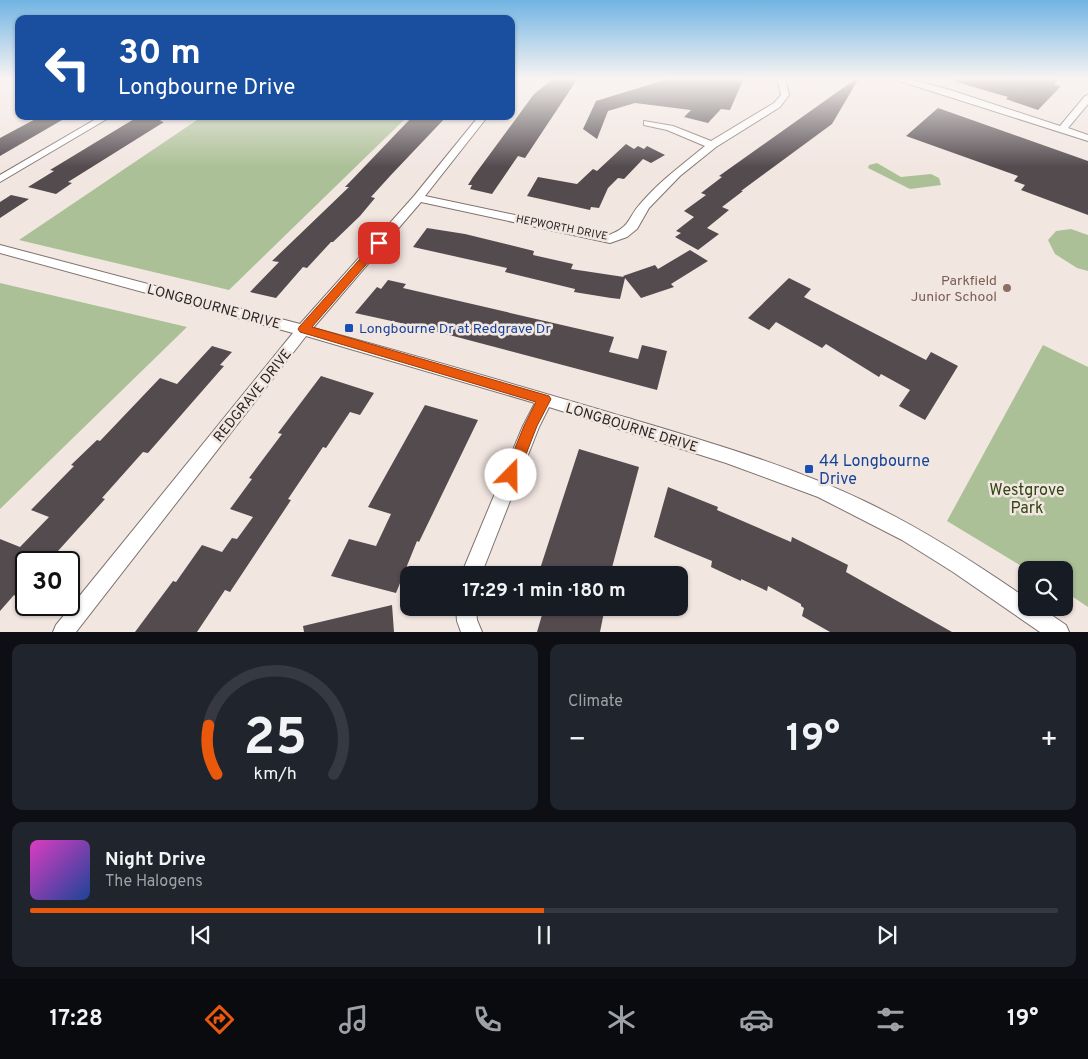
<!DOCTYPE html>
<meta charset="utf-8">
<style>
body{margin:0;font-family:Overpass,sans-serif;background:#20242c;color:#f1f3f6;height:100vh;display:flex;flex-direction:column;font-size:19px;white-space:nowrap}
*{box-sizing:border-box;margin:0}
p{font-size:16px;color:#9ea1a6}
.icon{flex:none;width:28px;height:28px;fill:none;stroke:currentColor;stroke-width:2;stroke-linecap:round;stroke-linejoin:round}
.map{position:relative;height:632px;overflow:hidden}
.side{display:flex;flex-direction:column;gap:12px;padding:12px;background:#0d0f14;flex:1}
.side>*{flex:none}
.hud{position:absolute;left:15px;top:15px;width:500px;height:105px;border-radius:10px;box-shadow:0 1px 4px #0004;background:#1a4fa0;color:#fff;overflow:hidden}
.tools{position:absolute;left:1018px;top:561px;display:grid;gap:10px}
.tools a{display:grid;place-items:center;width:55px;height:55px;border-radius:10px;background:#171b24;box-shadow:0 1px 4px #0004;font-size:25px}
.speed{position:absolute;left:15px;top:551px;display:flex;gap:10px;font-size:25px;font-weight:700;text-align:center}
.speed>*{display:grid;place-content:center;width:65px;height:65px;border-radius:50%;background:#171b24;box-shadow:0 1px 4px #0004;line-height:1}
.speed .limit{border:2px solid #111;border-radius:8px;background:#fff;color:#111}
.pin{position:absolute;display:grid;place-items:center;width:42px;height:42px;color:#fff;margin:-21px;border-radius:10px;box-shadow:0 2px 8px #0006}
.me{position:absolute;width:55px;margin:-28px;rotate:22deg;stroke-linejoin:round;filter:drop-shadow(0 0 4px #0008)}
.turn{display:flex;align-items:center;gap:18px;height:105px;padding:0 20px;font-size:22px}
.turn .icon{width:65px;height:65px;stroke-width:2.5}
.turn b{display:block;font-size:35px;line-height:42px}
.big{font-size:38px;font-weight:700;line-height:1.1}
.side .card{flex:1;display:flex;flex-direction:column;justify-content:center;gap:8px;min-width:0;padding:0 18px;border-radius:10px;background:#20242c}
.side .dial{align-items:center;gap:0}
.dial svg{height:130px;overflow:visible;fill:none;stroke:#363941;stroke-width:7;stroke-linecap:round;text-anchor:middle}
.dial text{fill:#f1f3f6;stroke:none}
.song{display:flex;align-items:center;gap:15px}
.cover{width:60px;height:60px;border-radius:8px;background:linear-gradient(135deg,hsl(310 70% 55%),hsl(220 70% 35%))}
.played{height:5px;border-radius:2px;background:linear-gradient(90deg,#ea580c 50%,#363941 50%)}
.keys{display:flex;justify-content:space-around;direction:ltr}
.heat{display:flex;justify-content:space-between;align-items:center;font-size:28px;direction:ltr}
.side .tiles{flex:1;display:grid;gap:12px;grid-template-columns:1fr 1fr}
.card:last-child{grid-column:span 2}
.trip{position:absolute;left:400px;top:566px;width:288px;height:50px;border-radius:10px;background:#171b24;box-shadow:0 1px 4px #0004;font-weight:700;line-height:50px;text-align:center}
.tab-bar{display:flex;height:80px;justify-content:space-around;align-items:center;background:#090b0e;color:#9ea1a6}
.tab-bar .icon{width:35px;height:35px}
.tab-bar .selected{color:#ea580c}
.tab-bar b{font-size:22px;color:#f1f3f6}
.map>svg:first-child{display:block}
.green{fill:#acc097}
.building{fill:#544b4f}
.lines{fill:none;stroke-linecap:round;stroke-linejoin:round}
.minor-casing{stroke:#7e736f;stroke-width:2}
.minor{fill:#fff;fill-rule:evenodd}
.route{fill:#ea580c;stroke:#983908}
.education-dot{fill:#8d6e63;stroke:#f2e6e1;stroke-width:2}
.transit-dot{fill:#1a4fb4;stroke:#f2e6e1;stroke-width:2}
.labels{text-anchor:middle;stroke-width:5;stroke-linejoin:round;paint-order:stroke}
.far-street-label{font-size:11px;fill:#2a2624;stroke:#f2e6e1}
.education-label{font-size:14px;fill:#785e54;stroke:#f2e6e1;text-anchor:end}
.street-label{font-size:14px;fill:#2a2624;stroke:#f2e6e1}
.transit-label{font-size:14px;fill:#164399;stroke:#f2e6e1;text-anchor:start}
.near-transit-label{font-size:16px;fill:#164399;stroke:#f2e6e1;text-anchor:start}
.near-park-label{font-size:16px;fill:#304614;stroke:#f2e6e1}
</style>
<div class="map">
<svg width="1088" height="632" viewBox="0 0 1088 632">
<rect width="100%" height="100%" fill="#f2e6e1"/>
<path class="green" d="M203,116H408L229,290L19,240Z
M877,163L901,177L931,174L939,178L941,185L910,189L868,168L869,165Z
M1071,229L1088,235V271L1077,268L1055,254L1048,240L1056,231Z
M0,283L187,327L0,509Z
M1043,345L1088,367V607L1064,591V570H1028L947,521Z"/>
<path class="building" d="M554,78H578L525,158L518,156L492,194L470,189L472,185H468L473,177L534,94Z
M671,78H744L730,110L721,109L708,123L684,117L691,110L635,103L608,111L597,139L583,129L596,101Z
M857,78H859L832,124L741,191H743L722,207L729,210L707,228L719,234L698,250L675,237L681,233L676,231L694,217L684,211L706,195L701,193L722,177L719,176Z
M957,78H1059L1054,85L1061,86L1038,110L1006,99L1008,97L956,82Z
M938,108L1088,161V215L1021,190L1025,185L1014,181L1018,176L906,136Z
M41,116H69L0,156V138Z
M139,116H167L160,121L164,122L68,182L72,183L56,194L28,187L54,171L50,170Z
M413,116H447L391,175L371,197L375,198L360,216L333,242H331L307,268L303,267L276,298L250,292L279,262L272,261L349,187H345Z
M626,144L634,149L638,146L644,149L647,146L665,155L651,163L643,159L624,179L618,178L608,188L599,208L591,207L590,210L527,196L538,177L577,184L593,169L597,171Z
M11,195L29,199L0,218V202Z
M427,228L465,234L534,251L533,255L573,264L571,269L624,277L623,276L655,265L658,269L690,250L708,261L671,284L674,287L641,298L625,278L620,299L611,298L574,292L575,289L505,272L507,268L413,247Z
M789,278L811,289L804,297L926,360L931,352L958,366L925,420L899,406L910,390L881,374L879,377L826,344L822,348L776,322L769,330L748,318Z
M388,280L406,284L403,288L614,337L609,352L638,359L642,345L667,351L657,390L419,327L355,313L377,287L381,289Z
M212,346L232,352L220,365L224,366L148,453L143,452L102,498L105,499L48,562H26V587L17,597L14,595L0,611V539L20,547L49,517L31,510L74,466L71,465L97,440L100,441L160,378L177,384Z
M321,376L374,393L360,415L350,412L326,448L323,447L288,499L291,500L230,592L225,590L197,632H135L173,581L176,582L202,545L222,552L232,538L237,539L253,517L230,509L252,479L249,478L282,434L278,433Z
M425,405L478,420L419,542L417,541L396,593L331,576L349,539L376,546L391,514L368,507Z
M579,449L639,467L610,575H538Z
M668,487L718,507L717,510L791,542L792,537L848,565L846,572L952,632H830L802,616L804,608L801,606V604L768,586L767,591L741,579V581L711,567L712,561L654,537Z
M392,605L394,632H304L303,626Z
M544,608H590L604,612L600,632H537Z"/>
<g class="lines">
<defs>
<path id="minor" d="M511,78H521L511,86Z
M777,78H785L789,95L780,107L716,147L680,176L649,208L637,229L627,237L610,243L421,202L313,328C419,356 523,387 628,418C708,442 789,465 864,501C921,528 974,562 1026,598V608H1041L1066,625L1069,632H1040L953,572L902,540L818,497L726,463L549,407L539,427L481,575H461L523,426L535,403L306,336L76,632H53L56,625L293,333L0,253V245L300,324L414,196L479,116H488L425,196L609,235C632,226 627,218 641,203C660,181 683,164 705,146L667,130L644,125V121L673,126L711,141L774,103L781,95Z
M890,78H905L947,89L1060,126L1085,96L1088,95V104L1068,128L1088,135V141Z
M101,116H112L0,182V175Z
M456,608H476L477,620L482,632H461L457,621Z"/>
</defs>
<use href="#minor" class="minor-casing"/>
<use href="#minor" class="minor"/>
</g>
<linearGradient id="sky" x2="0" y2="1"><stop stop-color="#71b4e3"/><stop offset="0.47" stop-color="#f9f4f2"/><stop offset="1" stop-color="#f9f4f2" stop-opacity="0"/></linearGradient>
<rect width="1088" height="167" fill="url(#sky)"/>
<path class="route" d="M379,240L384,243L383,245L312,327L549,396L551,399L537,426L516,480L511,482L506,480L504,475L524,426L536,402L300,332L298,329L300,326L376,241Z"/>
<circle class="education-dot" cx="1007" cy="288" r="5"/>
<g class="transit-dot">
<rect x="344" y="323" width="10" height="10" rx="2.5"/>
<rect x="804" y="464" width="10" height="10" rx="2.5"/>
</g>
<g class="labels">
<g class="far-street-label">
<text transform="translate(562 227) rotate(11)" y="4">HEPWORTH DRIVE</text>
</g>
<g class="education-label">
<text x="997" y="285">Parkfield<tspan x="997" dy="16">Junior School</tspan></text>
</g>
<g class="street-label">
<text transform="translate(214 306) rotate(15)" y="5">LONGBOURNE DRIVE</text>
<text transform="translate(252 395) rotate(-51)" y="5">REDGRAVE DRIVE</text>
<text transform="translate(632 427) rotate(17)" y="5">LONGBOURNE DRIVE</text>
</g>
<g class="transit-label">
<text x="359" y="333">Longbourne Dr at Redgrave Dr</text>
</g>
<g class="near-transit-label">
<text x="819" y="466">44 Longbourne<tspan x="819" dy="18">Drive</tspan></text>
</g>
<g class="near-park-label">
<text x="1027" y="495">Westgrove<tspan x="1027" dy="18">Park</tspan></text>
</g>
</g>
</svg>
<div class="tools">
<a><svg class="icon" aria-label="search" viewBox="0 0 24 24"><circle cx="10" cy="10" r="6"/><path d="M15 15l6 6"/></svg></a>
</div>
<div class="speed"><div class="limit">30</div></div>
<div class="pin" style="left:379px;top:243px;background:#d93025"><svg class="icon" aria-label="arrive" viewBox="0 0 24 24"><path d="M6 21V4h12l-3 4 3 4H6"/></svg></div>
<svg class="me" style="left:511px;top:475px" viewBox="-20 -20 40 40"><circle r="19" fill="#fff"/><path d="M0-13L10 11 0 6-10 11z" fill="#ea580c"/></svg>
<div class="trip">17:29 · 1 min · 180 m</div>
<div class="hud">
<div class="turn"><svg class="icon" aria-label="left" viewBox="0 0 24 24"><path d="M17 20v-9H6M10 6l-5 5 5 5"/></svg><div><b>30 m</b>Longbourne Drive</div></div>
</div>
</div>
<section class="side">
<div class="tiles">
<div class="card dial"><svg viewBox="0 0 100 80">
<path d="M14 69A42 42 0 1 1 86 69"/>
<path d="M14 69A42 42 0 0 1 9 39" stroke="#ea580c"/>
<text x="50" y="56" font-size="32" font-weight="700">25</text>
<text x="50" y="72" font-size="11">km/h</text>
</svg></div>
<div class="card"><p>Climate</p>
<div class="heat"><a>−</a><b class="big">19°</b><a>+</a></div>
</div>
<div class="card">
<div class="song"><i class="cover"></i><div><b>Night Drive</b><p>The Halogens</p></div></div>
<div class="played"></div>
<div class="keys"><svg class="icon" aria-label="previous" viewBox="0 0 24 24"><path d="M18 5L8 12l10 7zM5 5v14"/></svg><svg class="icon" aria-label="pause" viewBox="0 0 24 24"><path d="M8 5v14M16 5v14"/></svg><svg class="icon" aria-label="next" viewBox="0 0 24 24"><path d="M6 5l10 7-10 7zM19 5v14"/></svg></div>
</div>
</div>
</section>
<nav class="tab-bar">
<b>17:28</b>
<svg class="icon selected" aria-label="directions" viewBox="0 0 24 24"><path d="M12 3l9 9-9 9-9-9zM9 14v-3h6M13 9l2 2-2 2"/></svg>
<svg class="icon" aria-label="music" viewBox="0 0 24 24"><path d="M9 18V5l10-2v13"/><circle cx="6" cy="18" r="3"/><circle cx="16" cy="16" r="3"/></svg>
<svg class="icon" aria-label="phone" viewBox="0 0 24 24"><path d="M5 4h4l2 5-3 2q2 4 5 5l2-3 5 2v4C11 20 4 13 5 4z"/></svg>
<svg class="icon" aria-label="climate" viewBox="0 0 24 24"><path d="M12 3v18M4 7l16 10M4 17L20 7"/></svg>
<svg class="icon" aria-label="car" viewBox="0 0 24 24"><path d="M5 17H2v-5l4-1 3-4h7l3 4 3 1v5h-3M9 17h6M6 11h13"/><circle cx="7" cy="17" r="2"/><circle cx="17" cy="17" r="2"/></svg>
<svg class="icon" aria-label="filters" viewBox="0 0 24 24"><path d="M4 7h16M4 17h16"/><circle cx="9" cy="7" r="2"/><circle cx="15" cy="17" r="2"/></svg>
<b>19°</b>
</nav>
